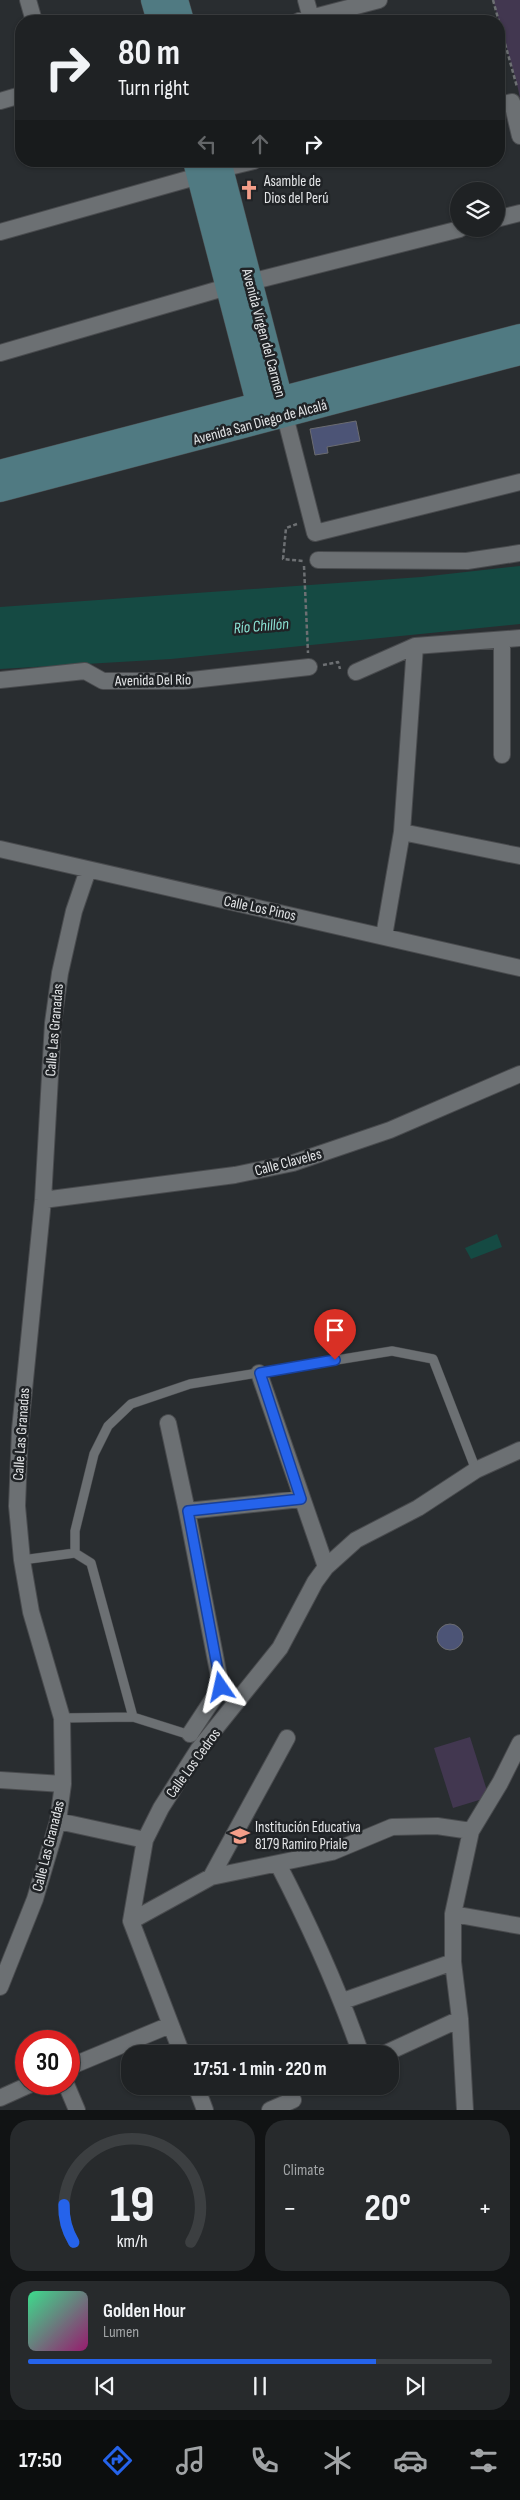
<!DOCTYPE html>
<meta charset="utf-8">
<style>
body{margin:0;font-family:"Sofia Sans Condensed",sans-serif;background:#272a2c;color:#f1f3f6;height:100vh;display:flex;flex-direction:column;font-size:19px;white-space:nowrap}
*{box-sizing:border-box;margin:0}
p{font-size:16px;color:#a1a4a6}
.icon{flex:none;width:28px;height:28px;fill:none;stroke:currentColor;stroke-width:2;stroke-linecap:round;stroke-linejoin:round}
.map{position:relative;height:2110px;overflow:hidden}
.details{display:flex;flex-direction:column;gap:10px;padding:10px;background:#111314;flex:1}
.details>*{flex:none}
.guide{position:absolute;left:15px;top:15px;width:490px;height:152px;border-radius:20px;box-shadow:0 1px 4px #0004,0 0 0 1px #3c3f41;background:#1f2224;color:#f1f3f6;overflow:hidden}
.fabs{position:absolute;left:450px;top:182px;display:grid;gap:10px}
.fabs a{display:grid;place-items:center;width:55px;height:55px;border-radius:50%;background:#1f2224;box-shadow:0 1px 4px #0004,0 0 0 1px #3c3f41;font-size:25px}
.speed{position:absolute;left:15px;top:2030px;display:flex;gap:10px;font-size:25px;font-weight:700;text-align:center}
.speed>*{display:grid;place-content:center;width:65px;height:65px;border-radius:50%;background:#1f2224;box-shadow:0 1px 4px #0004,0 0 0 1px #3c3f41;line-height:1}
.speed .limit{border:8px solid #d22;background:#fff;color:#111}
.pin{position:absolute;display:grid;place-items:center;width:42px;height:42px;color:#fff;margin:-51px -21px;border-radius:50% 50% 50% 0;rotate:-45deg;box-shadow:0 0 5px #0007}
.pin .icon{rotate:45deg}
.me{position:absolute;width:55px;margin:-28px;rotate:349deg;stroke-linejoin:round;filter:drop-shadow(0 0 4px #0008)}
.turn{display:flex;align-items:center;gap:18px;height:105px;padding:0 20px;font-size:22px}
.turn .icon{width:65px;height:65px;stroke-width:2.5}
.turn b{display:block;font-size:35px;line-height:42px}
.lanes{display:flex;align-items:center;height:48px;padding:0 20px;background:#0003;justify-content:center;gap:25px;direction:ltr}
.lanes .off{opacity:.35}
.big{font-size:38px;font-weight:700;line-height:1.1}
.details .tile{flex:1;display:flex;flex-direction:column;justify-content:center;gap:8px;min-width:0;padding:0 18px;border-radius:20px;background:#272a2c}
.details .dial{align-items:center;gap:0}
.dial svg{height:130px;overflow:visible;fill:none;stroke:#3c3f41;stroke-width:7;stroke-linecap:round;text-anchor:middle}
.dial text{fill:#f1f3f6;stroke:none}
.song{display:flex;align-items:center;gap:15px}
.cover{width:60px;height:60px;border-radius:8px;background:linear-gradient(135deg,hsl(150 70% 55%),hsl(320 70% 35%))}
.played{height:5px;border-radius:2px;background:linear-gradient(90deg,#2563eb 75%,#3c3f41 75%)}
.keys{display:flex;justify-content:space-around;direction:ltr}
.heat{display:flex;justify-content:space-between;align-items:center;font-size:28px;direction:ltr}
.details .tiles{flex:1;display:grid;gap:10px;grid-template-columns:1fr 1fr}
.tile:last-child{grid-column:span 2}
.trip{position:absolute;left:121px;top:2045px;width:278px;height:50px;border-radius:20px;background:#1f2224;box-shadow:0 1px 4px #0004,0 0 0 1px #3c3f41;font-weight:700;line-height:50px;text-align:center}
.menu{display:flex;height:80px;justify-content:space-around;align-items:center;background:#0c0e0e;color:#a1a4a6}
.menu .icon{width:35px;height:35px}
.menu .selected{color:#2563eb}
.menu b{font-size:22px;color:#f1f3f6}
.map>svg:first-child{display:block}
.green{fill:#423750}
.water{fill:#154a43}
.building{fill:#4c5476;stroke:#6b6c71}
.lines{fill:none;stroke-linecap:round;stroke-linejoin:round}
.lane-casing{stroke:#494b4e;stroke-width:10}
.street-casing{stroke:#494b4e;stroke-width:18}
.secondary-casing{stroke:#494b4e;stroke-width:25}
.path{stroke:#6d7073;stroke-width:2.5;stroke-dasharray:4 2.5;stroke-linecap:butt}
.lane{stroke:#6c7073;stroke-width:9}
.street{stroke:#6c7073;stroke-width:16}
.secondary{stroke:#507a82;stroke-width:24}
.route-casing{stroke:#184099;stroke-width:12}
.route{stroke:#2563eb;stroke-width:9}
.labels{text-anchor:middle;stroke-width:5;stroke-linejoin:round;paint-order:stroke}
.poi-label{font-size:15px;fill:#e4e6e8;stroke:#202326;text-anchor:start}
.street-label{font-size:15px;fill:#e4e6e8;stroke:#202326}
.water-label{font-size:16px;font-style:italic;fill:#8be1d3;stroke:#202326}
</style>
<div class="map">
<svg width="520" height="2110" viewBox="0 0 520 2110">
<rect width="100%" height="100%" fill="#292d30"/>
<path class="green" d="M493,0H520V98L517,84Z
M470,1737L489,1797L453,1808L434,1748Z"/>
<path class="water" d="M520,566V624L171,659L0,669V607L421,577Z
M497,1234L502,1247L471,1259L465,1248Z"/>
<path class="building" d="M356,421L360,441L327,447L328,453L315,455L310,429Z
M437 1637a13 13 0 1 1 26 0a13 13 0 1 1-26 0Z"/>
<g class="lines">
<defs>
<path id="lane" d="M75,1553V1531L94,1454L108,1426L131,1404L190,1384L392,1351L433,1359L476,1470
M22,1560L75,1553L91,1563L133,1717
M62,1718L133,1717L193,1736"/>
<path id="street" d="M28,0L34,21
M306,0L311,18
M299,21L379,0
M0,101L21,95
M499,105L512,102L520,136
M221,169L254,161
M496,219L520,213
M0,232L199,176
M250,282L460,229
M0,353L227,287
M285,416L315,533L520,482
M318,560L467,561L520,553
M502,640V755
M356,672L415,646L520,638
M0,680L85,671L103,681H183L309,667
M402,832L520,856
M0,849L520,968
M384,936L402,832L415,646
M43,1200L235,1175L293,1163L390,1130L520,1074
M259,1373L326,1567
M168,1423L187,1511L221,1687L190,1734
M187,1511L301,1499
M0,1780L63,1784
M58,1821L145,1840
M278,1864C310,1926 338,1988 361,2054
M211,1877L332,1852L392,1827L437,1826L471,1831
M453,1914L520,1926
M131,1921L211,1877L287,1738
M0,1987L35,1899L58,1821L63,1784L62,1718L31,1612L22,1560L17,1506L20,1430L43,1200L53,1023L60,973L74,911L88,870
M343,2001L453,1962
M182,2054L131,1921L145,1840L161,1808L198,1750L280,1648L315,1582L326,1567L356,1540L418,1508L476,1470L520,1450
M384,2054L460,2019
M69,2067L170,2025
M66,2084L77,2110
M196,2086L205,2110
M0,2098L31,2084
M270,2110L293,2100
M465,2110L460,2019L453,1962V1914L471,1831L500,1783L520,1743"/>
<path id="secondary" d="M153,0L159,21
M176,0L182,21
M195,161L262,418
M219,161L284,412
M0,472L520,336
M0,490L520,353"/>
</defs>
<use href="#lane" class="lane-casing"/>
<use href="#street" class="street-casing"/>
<use href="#secondary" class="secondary-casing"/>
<path class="path" d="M493,0L517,87
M297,524L286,528L283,559L303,561
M304,566L308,653
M323,665L338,662L340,669
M305,2093L319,2086"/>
<use href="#lane" class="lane"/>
<use href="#street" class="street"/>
<use href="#secondary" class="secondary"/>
</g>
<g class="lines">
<defs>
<path id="route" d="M221,1687L188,1511L301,1499L260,1373L335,1360"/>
</defs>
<use href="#route" class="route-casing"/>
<use href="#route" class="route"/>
</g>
<defs>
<symbol id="church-bare" viewBox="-9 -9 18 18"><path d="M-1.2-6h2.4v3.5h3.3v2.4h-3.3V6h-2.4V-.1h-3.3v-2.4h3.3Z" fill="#f49e89" stroke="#202326" stroke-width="2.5" paint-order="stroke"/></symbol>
<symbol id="school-bare" viewBox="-9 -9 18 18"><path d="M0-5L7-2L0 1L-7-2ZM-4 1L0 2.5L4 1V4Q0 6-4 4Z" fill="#f49e89" stroke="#202326" stroke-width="2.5" paint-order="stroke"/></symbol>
</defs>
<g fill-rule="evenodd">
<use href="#church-bare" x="235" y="176" width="28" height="28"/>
<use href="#school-bare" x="226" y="1822" width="28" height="28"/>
</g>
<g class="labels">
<g class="poi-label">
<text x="264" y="186">Asamble de<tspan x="264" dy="17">Dios del Perú</tspan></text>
<text x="255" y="1832">Institución Educativa<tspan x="255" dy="17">8179 Ramiro Priale</tspan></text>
</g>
<g class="street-label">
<text transform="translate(264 333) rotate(75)" y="5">Avenida Vírgen del Carmen</text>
<text transform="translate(260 422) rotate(-15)" y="5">Avenida San Diego de Alcalá</text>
<text transform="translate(153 680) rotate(-1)" y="5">Avenida Del Río</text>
<text transform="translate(260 908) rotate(12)" y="5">Calle Los Pinos</text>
<text transform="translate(54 1030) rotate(-85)" y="5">Calle Las Granadas</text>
<text transform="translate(288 1162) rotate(-15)" y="5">Calle Claveles</text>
<text transform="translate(21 1434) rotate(-86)" y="5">Calle Las Granadas</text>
<text transform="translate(193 1763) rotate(-54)" y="5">Calle Los Cedros</text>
<text transform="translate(48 1846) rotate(-76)" y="5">Calle Las Granadas</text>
</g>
<g class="water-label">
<text transform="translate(261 625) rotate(-5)" y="6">Río Chillón</text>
</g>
</g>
</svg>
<div class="fabs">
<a><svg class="icon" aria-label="layers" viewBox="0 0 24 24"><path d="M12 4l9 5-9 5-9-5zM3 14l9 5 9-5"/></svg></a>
</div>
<div class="speed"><div class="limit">30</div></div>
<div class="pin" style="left:335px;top:1360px;background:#d93025"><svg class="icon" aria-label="arrive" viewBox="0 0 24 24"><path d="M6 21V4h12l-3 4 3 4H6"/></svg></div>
<svg class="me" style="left:221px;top:1687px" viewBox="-20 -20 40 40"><path d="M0-17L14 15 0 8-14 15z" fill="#2563eb" stroke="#fff" stroke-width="4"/></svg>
<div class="trip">17:51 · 1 min · 220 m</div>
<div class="guide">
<div class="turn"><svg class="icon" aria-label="right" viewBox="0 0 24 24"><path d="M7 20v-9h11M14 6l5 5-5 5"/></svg><div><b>80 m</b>Turn right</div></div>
<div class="lanes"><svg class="icon off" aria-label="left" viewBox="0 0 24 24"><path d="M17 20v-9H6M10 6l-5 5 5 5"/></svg><svg class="icon off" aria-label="ahead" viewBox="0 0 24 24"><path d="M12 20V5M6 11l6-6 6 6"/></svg><svg class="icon" aria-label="right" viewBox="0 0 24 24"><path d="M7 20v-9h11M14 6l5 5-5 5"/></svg></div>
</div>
</div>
<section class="details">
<div class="tiles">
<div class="tile dial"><svg viewBox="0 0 100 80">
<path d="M14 69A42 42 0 1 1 86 69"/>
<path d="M14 69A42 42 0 0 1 8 46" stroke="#2563eb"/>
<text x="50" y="56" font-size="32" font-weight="700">19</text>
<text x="50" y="72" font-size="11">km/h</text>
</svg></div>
<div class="tile"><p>Climate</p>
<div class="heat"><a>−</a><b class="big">20°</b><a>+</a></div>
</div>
<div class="tile">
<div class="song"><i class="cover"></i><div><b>Golden Hour</b><p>Lumen</p></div></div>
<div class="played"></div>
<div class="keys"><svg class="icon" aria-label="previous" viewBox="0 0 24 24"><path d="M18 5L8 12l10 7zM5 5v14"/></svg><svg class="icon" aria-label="pause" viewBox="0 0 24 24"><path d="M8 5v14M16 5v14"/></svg><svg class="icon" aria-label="next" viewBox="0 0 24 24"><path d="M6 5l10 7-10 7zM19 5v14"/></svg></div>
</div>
</div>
</section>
<nav class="menu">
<b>17:50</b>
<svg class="icon selected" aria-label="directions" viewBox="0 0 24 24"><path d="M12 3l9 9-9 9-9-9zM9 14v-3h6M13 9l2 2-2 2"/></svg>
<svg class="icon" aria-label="music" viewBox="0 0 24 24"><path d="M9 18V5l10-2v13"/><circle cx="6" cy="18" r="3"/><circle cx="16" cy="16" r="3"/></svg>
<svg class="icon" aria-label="phone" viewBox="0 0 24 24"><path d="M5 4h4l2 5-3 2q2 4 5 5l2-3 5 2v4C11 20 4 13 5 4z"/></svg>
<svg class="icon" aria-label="climate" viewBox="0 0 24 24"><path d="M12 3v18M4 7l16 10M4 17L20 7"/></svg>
<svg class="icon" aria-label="car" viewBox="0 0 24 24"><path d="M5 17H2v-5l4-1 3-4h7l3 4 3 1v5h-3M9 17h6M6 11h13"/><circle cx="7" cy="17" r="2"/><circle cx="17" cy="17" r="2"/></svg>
<svg class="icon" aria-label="filters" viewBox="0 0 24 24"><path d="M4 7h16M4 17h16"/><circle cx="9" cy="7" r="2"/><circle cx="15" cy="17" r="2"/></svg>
</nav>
